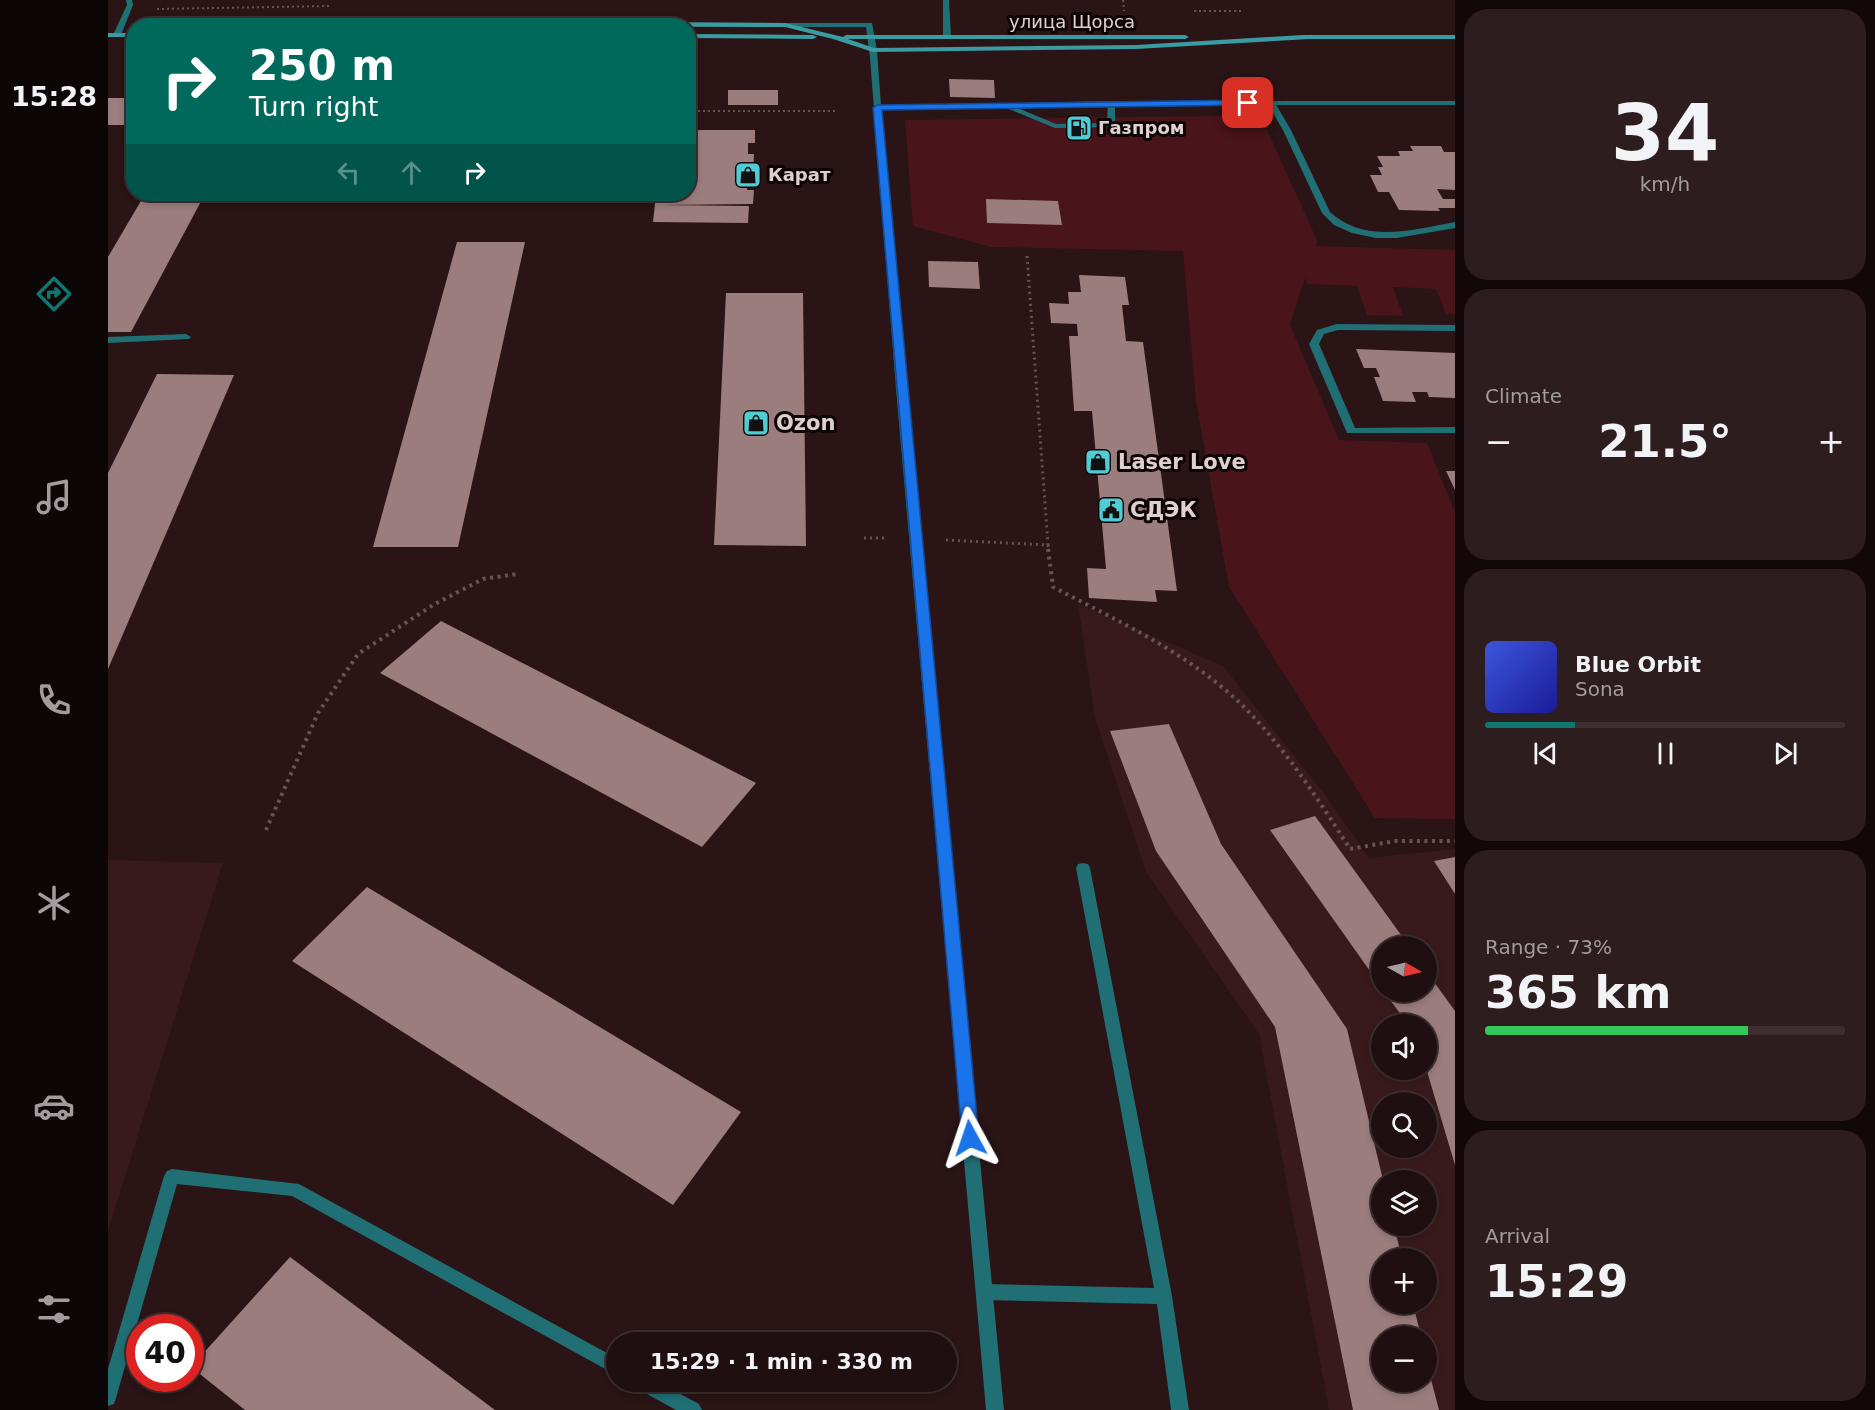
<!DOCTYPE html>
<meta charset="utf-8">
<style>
body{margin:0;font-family:"DejaVu Sans",sans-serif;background:#2d1d1e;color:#f1f3f6;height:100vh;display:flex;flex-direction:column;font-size:22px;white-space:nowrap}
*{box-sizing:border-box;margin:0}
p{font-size:20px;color:#a29c9f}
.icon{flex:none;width:33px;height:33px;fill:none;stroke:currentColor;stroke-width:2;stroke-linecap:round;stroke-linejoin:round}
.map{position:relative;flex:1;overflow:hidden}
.side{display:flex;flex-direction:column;gap:9px;padding:9px;background:#120809;width:420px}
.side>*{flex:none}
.guide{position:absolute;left:18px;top:18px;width:570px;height:183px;border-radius:24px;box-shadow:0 3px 9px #0003,0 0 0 2px #3d2f30;background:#00695c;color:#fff;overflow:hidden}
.needle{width:39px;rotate:98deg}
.controls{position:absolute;left:1263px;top:936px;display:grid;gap:12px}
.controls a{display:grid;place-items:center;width:66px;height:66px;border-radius:50%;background:#200f10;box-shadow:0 3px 9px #0003,0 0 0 2px #3d2f30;font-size:30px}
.speed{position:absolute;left:18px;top:1314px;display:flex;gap:12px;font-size:30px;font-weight:700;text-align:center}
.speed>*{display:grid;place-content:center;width:78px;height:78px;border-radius:50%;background:#200f10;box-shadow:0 3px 9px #0003,0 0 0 2px #3d2f30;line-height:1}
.speed .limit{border:9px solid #d22;background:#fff;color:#111}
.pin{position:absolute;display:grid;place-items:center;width:51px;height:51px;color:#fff;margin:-26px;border-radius:12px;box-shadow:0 3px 9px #0006}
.me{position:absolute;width:66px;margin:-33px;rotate:355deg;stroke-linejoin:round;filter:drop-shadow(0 0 4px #0008)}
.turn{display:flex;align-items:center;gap:21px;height:126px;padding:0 24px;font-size:27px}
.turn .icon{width:78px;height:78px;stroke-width:2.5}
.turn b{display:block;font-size:42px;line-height:51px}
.lanes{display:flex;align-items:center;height:57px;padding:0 24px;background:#0003;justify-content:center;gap:30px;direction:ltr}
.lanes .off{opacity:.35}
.big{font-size:45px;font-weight:600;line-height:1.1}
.side .card{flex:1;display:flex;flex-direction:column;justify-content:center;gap:9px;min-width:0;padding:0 21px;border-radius:24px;background:#2d1d1e}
.side .dial{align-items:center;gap:0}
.dial b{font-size:78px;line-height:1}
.song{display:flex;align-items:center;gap:18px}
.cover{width:72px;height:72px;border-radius:9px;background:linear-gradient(135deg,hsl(230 70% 55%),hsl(240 70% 35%))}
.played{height:6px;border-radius:3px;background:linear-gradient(90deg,#0f766e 25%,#3d2f30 25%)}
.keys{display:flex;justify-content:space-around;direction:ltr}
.heat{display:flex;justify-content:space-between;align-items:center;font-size:33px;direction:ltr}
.charge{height:9px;border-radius:4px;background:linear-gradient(90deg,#34c759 73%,#3d2f30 0)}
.trip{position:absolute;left:498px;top:1332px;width:351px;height:60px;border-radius:30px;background:#200f10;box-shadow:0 3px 9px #0003,0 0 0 2px #3d2f30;font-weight:600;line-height:60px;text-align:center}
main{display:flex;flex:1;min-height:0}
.tabs{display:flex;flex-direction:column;width:108px;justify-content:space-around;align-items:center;background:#0d0606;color:#a29c9f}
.tabs .icon{width:42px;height:42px}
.tabs .on{color:#0f766e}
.tabs b{font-size:27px;color:#f1f3f6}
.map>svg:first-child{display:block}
.built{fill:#381a1c;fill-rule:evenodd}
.green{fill:#4a141b}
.building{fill:#9b7d7e}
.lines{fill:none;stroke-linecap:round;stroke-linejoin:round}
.path-far2{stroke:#675353;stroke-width:2;stroke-dasharray:2 3;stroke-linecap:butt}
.path-far1{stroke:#675353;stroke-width:3;stroke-dasharray:2 4;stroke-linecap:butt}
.path{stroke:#675353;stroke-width:4;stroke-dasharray:3 4.5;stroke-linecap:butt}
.service{fill:#206f74;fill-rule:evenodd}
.minor{fill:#206f74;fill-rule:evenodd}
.tertiary{fill:#206f74;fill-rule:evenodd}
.secondary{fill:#3a9ba2;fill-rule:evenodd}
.route{fill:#1a73e8;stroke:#114b97;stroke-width:1.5}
.labels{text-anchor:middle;stroke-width:6;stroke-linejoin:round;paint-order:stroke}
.far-street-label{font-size:18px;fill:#e0cfcf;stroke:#0c0404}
.far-poi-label{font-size:18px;font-weight:bold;fill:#e0cfcf;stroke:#0c0404;text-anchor:start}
.poi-label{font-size:21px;font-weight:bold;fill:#e0cfcf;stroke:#0c0404;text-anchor:start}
</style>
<main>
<nav class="tabs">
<b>15:28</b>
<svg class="icon on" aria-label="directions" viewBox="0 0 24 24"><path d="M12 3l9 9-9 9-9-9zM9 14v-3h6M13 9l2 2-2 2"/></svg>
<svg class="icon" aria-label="music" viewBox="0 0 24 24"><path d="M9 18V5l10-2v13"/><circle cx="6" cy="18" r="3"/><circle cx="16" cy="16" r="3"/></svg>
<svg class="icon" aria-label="phone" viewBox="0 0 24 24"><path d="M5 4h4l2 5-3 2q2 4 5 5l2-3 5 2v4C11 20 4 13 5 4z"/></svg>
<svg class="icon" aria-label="climate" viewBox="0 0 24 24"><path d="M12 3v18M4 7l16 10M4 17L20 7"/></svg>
<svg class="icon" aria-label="car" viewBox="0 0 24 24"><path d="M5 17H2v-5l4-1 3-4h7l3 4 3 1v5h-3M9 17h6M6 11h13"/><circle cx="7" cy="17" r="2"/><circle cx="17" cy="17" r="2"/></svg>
<svg class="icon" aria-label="filters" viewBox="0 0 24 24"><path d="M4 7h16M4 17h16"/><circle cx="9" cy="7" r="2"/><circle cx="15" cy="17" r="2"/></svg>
</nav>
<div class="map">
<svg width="1347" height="1410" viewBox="0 0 1347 1410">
<rect width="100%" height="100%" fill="#2a1415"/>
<path class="built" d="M970,604L1115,666L1218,796L1261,858L1347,849V1410H1221L1151,1034L1038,872L987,718ZM1274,946H1318V992H1274ZM1274,1024H1318V1070H1274ZM1274,1102H1318V1148H1274ZM1274,1180H1318V1226H1274ZM1274,1258H1318V1304H1274ZM1274,1336H1318V1382H1274Z
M0,860L115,863L0,1231Z"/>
<path class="green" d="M1116,116L1140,118L1159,130L1209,240L1208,246L1347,250V314H1338L1328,289L1285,287L1295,316L1259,315L1249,286L1200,284L1197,278L1182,325L1231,440L1319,443L1347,512V819L1267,818L1121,587L1088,401L1075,251L883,247L805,226L797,120Z"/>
<path class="building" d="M841,79L886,80L887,98L842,97Z
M620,90H670V105H620Z
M0,98H26V125H0Z
M580,130H647V143H640V154H646L645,178H640L639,190H646L645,204L554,205L641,206L640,223L545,222L548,194H580Z
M1302,146H1333L1336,152H1347V190L1329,189L1335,199H1347V208H1330L1332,211L1291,210L1281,192H1270L1262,175H1274L1270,167H1275L1269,156H1292L1290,151H1305Z
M37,194H97L23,332H0V257Z
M878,199L950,201L954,225L879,223Z
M349,242H417L350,547H265Z
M820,261L870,262L872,289L821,287Z
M971,275L1017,277L1021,305H1014L1018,341L1035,342L1069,591L1047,590L1049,602L981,598L979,568L998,569L984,411H966L961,336H970L969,324L943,323L941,303L961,304L960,292H973Z
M618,293H695L698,546L606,545Z
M1248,349L1347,353V398L1321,397L1319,392H1304L1308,402L1275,401L1266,377H1272L1268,368H1256Z
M49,374L126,375L0,669V473Z
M1338,471H1347V490Z
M333,621L648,783L594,847L272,673Z
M1061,724L1113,844L1239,1029L1275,1180H1274V1226H1286L1294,1258H1274V1304H1305L1313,1336H1274V1382H1318L1319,1364L1331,1410H1245L1167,1027L1048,851L1002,731Z
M1207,816L1301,946H1274V988L1162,830Z
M1347,857V894L1326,861Z
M259,887L633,1112L565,1205L184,961Z
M1318,971L1347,1011V1165L1318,1068V1024H1300L1276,992H1318Z
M182,1257L387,1410H137L83,1367Z"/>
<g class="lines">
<path class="path-far2" d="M1015,0L1016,11
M49,9L221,6
M1086,11H1133
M580,111H729"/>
<path class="path-far1" d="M919,256L940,545
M756,538H776
M838,540L940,545L941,550"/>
<path class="path" d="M940,549L945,587C1010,621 1082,654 1135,706C1177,748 1210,799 1242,849L1287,841H1347
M158,830L210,713L250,654L325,605L375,579L409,574"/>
<path class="service" d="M835,0H841L843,37L839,39L835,37Z
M1000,101L1007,103V125L1003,127L947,128L891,105L898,103L948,124L999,123Z
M1160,101L1167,103L1183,130L1222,212C1257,244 1304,230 1347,222V228L1289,238H1268L1244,233L1226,225L1214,213L1175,130L1159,103Z
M1229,324L1347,325V331L1230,330L1216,334L1211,344L1247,428L1347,427V433H1239L1201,344L1209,330Z
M78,334L83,337L81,339L0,343V337Z
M975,863L980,864L982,868L1064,1296L1081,1410H1063L1049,1304L876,1300L870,1298L868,1292L870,1286L876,1284L1046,1288L968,868L970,864Z
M64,1169L191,1184L508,1358V1375L184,1196L69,1184L8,1398L6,1404L0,1406V1369L56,1176L59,1171Z
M526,1382H550L591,1404L594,1410H568L528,1388Z"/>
<path class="minor" d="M18,0H24L25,5L13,35L6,37L5,35L19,5Z"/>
<path class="tertiary" d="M674,23H764L769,50L773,106L1003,101H1347V105H1003L774,110L798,389L896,1410H878L788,389L762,58L758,27H674Z"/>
<path class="secondary" d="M370,21L677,23L735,37L738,35H1077L1081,37L1077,39H740L766,48L1028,45L1194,35H1347V39H1201L1028,49L765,52L725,39L677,27L234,26L237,24Z
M0,33H26V37H0Z
M580,34L705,35L709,37L705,39L580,38Z"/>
</g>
<path class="route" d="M1140,100L1143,101V105L774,110L871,1138L868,1144L862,1146L856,1144L854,1138L765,108L769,105Z"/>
<defs>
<symbol id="fuel-square" viewBox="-11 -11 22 22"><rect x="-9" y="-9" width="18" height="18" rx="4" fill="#51ccd4" stroke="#0c0404"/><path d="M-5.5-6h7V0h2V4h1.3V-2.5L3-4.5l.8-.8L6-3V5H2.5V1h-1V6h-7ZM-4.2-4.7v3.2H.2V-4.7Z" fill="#111"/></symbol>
<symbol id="shop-square" viewBox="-11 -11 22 22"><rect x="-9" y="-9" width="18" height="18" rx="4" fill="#51ccd4" stroke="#0c0404"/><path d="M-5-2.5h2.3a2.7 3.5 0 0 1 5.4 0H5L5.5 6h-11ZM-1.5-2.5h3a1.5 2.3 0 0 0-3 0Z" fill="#111"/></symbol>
<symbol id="civic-square" viewBox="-11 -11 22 22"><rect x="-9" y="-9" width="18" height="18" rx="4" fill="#51ccd4" stroke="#0c0404"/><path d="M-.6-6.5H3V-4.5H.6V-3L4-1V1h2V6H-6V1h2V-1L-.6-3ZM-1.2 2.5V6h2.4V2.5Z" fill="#111"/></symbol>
</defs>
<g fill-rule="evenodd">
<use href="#fuel-square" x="956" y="113" width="30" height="30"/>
<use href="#shop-square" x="625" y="160" width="30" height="30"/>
<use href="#shop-square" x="633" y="408" width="30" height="30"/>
<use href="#shop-square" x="975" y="447" width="30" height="30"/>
<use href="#civic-square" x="988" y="495" width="30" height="30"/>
</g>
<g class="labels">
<g class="far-street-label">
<text x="964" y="28">улица Щорса</text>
</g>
<g class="far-poi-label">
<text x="990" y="134">Газпром</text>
<text x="660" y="181">Карат</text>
</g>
<g class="poi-label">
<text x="668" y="430">Ozon</text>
<text x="1010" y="469">Laser Love</text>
<text x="1022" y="517">СДЭК</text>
</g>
</g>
</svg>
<div class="controls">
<a><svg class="needle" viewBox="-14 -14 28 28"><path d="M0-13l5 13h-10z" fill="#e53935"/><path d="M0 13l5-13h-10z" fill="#a29c9f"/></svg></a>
<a><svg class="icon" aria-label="sound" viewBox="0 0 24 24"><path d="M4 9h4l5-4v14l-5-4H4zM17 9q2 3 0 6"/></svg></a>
<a><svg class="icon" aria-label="search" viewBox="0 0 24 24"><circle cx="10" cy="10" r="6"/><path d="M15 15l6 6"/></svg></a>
<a><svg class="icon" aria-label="layers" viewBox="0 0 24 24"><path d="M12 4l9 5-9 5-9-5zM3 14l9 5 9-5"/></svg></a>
<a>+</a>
<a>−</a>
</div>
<div class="speed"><div class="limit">40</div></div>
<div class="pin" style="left:1140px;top:103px;background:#d93025"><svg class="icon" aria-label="arrive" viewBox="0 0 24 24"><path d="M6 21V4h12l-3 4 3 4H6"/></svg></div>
<svg class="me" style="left:862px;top:1138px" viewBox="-20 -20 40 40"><path d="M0-17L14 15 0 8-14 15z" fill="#1a73e8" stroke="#fff" stroke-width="4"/></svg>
<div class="trip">15:29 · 1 min · 330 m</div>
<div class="guide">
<div class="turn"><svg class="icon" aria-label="right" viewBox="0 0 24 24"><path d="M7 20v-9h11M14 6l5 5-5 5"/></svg><div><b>250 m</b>Turn right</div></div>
<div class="lanes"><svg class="icon off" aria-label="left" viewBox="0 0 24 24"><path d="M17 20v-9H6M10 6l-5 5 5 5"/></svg><svg class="icon off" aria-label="ahead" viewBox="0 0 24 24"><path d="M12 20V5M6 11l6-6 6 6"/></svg><svg class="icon" aria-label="right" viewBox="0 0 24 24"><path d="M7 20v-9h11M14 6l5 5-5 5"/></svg></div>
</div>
</div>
<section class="side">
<div class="card dial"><b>34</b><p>km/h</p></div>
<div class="card"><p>Climate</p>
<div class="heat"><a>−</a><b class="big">21.5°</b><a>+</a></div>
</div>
<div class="card">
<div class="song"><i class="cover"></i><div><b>Blue Orbit</b><p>Sona</p></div></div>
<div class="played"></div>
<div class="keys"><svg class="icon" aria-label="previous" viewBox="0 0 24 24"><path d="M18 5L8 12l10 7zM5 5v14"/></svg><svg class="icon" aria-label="pause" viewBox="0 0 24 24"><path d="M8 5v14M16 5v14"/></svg><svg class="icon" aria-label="next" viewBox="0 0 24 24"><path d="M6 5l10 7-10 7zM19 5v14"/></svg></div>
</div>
<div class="card"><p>Range · 73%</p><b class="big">365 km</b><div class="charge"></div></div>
<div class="card"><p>Arrival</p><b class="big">15:29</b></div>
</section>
</main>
